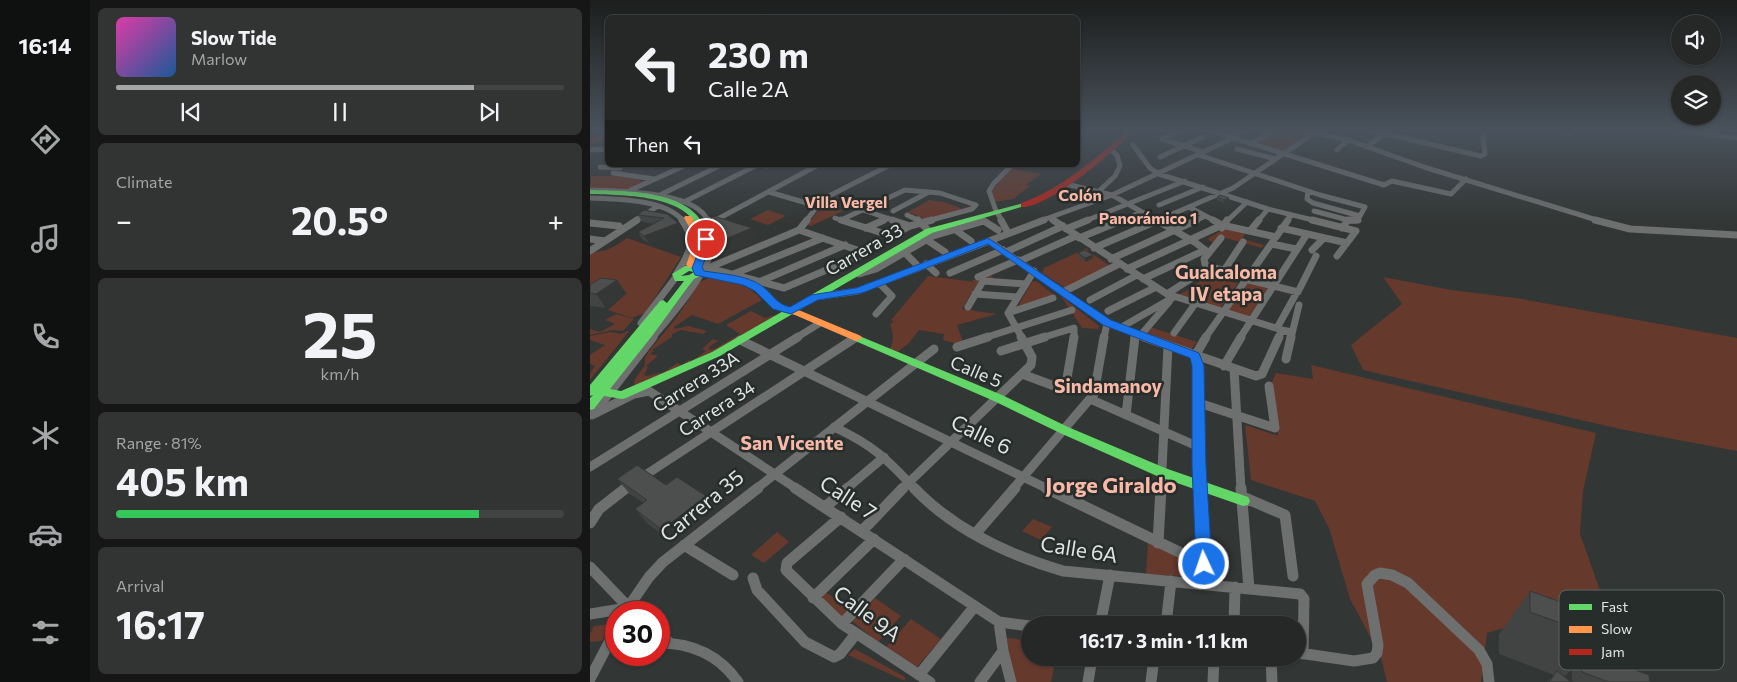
<!DOCTYPE html>
<meta charset="utf-8">
<style>
body{margin:0;font-family:Commissioner,sans-serif;background:#323433;color:#f1f3f6;height:100vh;display:flex;flex-direction:column;font-size:19px;white-space:nowrap}
*{box-sizing:border-box;margin:0}
p{font-size:16px;color:#a4a6a7}
.icon{flex:none;width:28px;height:28px;fill:none;stroke:currentColor;stroke-width:2;stroke-linecap:round;stroke-linejoin:round}
.map{position:relative;flex:1;overflow:hidden}
.side{display:flex;flex-direction:column;gap:8px;padding:8px;background:#151615;width:500px}
.side>*{flex:none}
.guide{position:absolute;left:15px;top:15px;width:475px;height:152px;border-radius:8px;box-shadow:0 1px 4px #0004,0 0 0 1px #424444;background:#262827;color:#f1f3f6;overflow:hidden}
.tools{position:absolute;left:1081px;top:15px;display:grid;gap:10px}
.tools a{display:grid;place-items:center;width:50px;height:50px;border-radius:50%;background:#262827;box-shadow:0 1px 4px #0004,0 0 0 1px #424444;font-size:25px}
.speed{position:absolute;left:15px;top:601px;display:flex;gap:10px;font-size:25px;font-weight:700;text-align:center}
.speed>*{display:grid;place-content:center;width:65px;height:65px;border-radius:50%;background:#262827;box-shadow:0 1px 4px #0004,0 0 0 1px #424444;line-height:1}
.speed .limit{border:8px solid #d22;background:#fff;color:#111}
.pin{position:absolute;display:grid;place-items:center;width:42px;height:42px;color:#fff;margin:-21px;border:2px solid #fff;border-radius:50%;box-shadow:0 1px 5px #0007}
.me{position:absolute;width:55px;margin:-28px;rotate:357deg;stroke-linejoin:round;filter:drop-shadow(0 0 4px #0008)}
.turn{display:flex;align-items:center;gap:18px;height:105px;padding:0 20px;font-size:22px}
.turn .icon{width:65px;height:65px;stroke-width:2.5}
.turn b{display:block;font-size:35px;line-height:42px}
.then{display:flex;align-items:center;height:48px;padding:0 20px;background:#0003;gap:10px;font-size:19px}
.big{font-size:38px;font-weight:700;line-height:1.1}
.side .card{flex:1;display:flex;flex-direction:column;justify-content:center;gap:8px;min-width:0;padding:0 18px;border-radius:8px;background:#323433}
.side .dial{align-items:center;gap:0}
.dial b{font-size:65px;line-height:1}
.song{display:flex;align-items:center;gap:15px}
.cover{width:60px;height:60px;border-radius:8px;background:linear-gradient(135deg,hsl(320 70% 55%),hsl(210 70% 35%))}
.played{height:5px;border-radius:2px;background:linear-gradient(90deg,#a3a8a6 80%,#424444 80%)}
.keys{display:flex;justify-content:space-around;direction:ltr}
.heat{display:flex;justify-content:space-between;align-items:center;font-size:28px;direction:ltr}
.charge{height:8px;border-radius:4px;background:linear-gradient(90deg,#34c759 81%,#424444 0)}
.trip{position:absolute;left:431px;top:616px;width:285px;height:50px;border-radius:25px;background:#262827;box-shadow:0 1px 4px #0004,0 0 0 1px #424444;font-weight:700;line-height:50px;text-align:center}
main{display:flex;flex:1;min-height:0}
.dock{display:flex;flex-direction:column;width:90px;justify-content:space-around;align-items:center;background:#0f1010;color:#a4a6a7}
.dock .icon{width:35px;height:35px}
.dock .active{color:#a3a8a6}
.dock b{font-size:22px;color:#f1f3f6}
.map>svg:first-child{display:block}
.green{fill:#66392d}
.lines{fill:none;stroke-linecap:round;stroke-linejoin:round}
.street-far3{stroke:#6e6f6f;stroke-width:5}
.street-far2{stroke:#6e6f6f;stroke-width:7}
.street-far1{stroke:#6e6f6f;stroke-width:9}
.street{stroke:#6e6f6f;stroke-width:11}
.fast{fill:#63d668;fill-rule:evenodd}
.slow{fill:#ff974d;fill-rule:evenodd}
.jam{fill:#b3261e;fill-rule:evenodd}
.wall{fill:#414443}
.shaded-wall{fill:#353737}
.building{fill:#4c4f4e;stroke:#353737}
.route{fill:#1a73e8;stroke:#114b97}
.labels{text-anchor:middle;stroke-width:5;stroke-linejoin:round;paint-order:stroke}
.far-neighbourhood-label{font-size:16px;font-weight:bold;fill:#fab9a7;stroke:#262d2b}
.street-label{font-size:18px;fill:#e0e5e4;stroke:#262d2b}
.neighbourhood-label{font-size:19px;font-weight:bold;fill:#fab9a7;stroke:#262d2b}
.near-street-label{font-size:21px;fill:#e0e5e4;stroke:#262d2b}
.near-neighbourhood-label{font-size:22px;font-weight:bold;fill:#fab9a7;stroke:#262d2b}
.key{fill:#262d2b;stroke:#5e6462;stroke-width:1}
.key-label{font-size:14px;fill:#e0e5e4}
</style>
<main>
<nav class="dock">
<b>16:14</b>
<svg class="icon active" aria-label="directions" viewBox="0 0 24 24"><path d="M12 3l9 9-9 9-9-9zM9 14v-3h6M13 9l2 2-2 2"/></svg>
<svg class="icon" aria-label="music" viewBox="0 0 24 24"><path d="M9 18V5l10-2v13"/><circle cx="6" cy="18" r="3"/><circle cx="16" cy="16" r="3"/></svg>
<svg class="icon" aria-label="phone" viewBox="0 0 24 24"><path d="M5 4h4l2 5-3 2q2 4 5 5l2-3 5 2v4C11 20 4 13 5 4z"/></svg>
<svg class="icon" aria-label="climate" viewBox="0 0 24 24"><path d="M12 3v18M4 7l16 10M4 17L20 7"/></svg>
<svg class="icon" aria-label="car" viewBox="0 0 24 24"><path d="M5 17H2v-5l4-1 3-4h7l3 4 3 1v5h-3M9 17h6M6 11h13"/><circle cx="7" cy="17" r="2"/><circle cx="17" cy="17" r="2"/></svg>
<svg class="icon" aria-label="filters" viewBox="0 0 24 24"><path d="M4 7h16M4 17h16"/><circle cx="9" cy="7" r="2"/><circle cx="15" cy="17" r="2"/></svg>
</nav>
<section class="side">
<div class="card">
<div class="song"><i class="cover"></i><div><b>Slow Tide</b><p>Marlow</p></div></div>
<div class="played"></div>
<div class="keys"><svg class="icon" aria-label="previous" viewBox="0 0 24 24"><path d="M18 5L8 12l10 7zM5 5v14"/></svg><svg class="icon" aria-label="pause" viewBox="0 0 24 24"><path d="M8 5v14M16 5v14"/></svg><svg class="icon" aria-label="next" viewBox="0 0 24 24"><path d="M6 5l10 7-10 7zM19 5v14"/></svg></div>
</div>
<div class="card"><p>Climate</p>
<div class="heat"><a>−</a><b class="big">20.5°</b><a>+</a></div>
</div>
<div class="card dial"><b>25</b><p>km/h</p></div>
<div class="card"><p>Range · 81%</p><b class="big">405 km</b><div class="charge"></div></div>
<div class="card"><p>Arrival</p><b class="big">16:17</b></div>
</section>
<div class="map">
<svg width="1147" height="682" viewBox="0 0 1147 682">
<rect width="100%" height="100%" fill="#323634"/>
<path class="green" d="M687,130H711L721,132L693,152L664,142Z
M420,168L451,174L436,185L440,186L423,199L404,202L401,192Z
M1,176H33L57,182L37,190L0,189Z
M339,200L354,202L373,209L381,205L382,207L337,220L321,213L315,214Z
M233,205L253,211L221,226L217,225Z
M178,210L196,216L178,225L160,219Z
M637,227L656,232L652,239L674,245L672,248L632,237L624,243L617,239Z
M37,238L91,257L55,313L42,318L18,310L37,293L20,291L0,300V255C7,250 12,252 19,249C26,246 31,242 37,238Z
M497,248L498,251L519,265L477,289L452,273L454,268Z
M399,274L409,282H388L372,309L407,314L367,325L373,342L367,344L353,340L354,334L329,330L319,343L306,353L299,350C305,342 303,333 300,324L304,322L301,320L338,276L385,282L381,281Z
M615,277L648,283L629,310L584,297L598,290Z
M793,277L861,290L926,298L1147,338V451L1030,429L773,370L761,345L812,304Z
M119,278C137,277 161,286 172,300L128,324L102,315L84,327L85,329L98,326L117,331L113,334L91,330L82,334V337L62,350L64,351L60,354L68,356L56,366L58,367L54,375L57,376L74,372L87,363L92,365L99,360L102,361L116,351L112,349L123,339L128,341L119,347V350L124,349L150,334L136,325L161,311L175,318L185,315L186,317L124,351L48,386L44,385L45,379L55,365V358L59,351L87,317L110,282Z
M446,281L465,296L427,308L442,282Z
M658,281L678,287L658,319L635,312Z
M471,296L509,326L508,329L492,328Z
M26,314L44,319L33,331L23,330L0,335V329L10,332L25,324L15,320Z
M560,327L607,342L600,351L554,334Z
M40,330L0,380V373L5,366L0,364V355L15,345L0,340V336L20,332L31,334Z
M721,365L1006,433L993,491L990,534L1036,663L1049,676L918,627L897,633L891,682H797L791,657L760,599L739,528L725,501L661,480L655,425L688,436L681,384L686,373L723,379Z
M443,519L462,527L451,540L432,531Z
M187,532L199,542L174,563L161,555Z
M558,542L607,566L609,577L556,574Z
M234,591L260,609L251,618L230,597Z
M285,598L311,616L288,642L262,621Z
M321,619L351,639L327,667L296,647Z
M21,624L12,641L0,642V634L4,626Z
M420,638L440,641V658H466L461,682H424L411,639Z
M265,649L315,677V681L258,655Z"/>
<g class="lines">
<path class="street-far3" d="M618,130L794,185L802,181L861,194L876,179
M714,130L758,140L834,167L1010,221
M779,130L891,156L895,154L893,137L895,130
M1087,130L1147,138
M980,133L984,130
M640,137L654,130
M572,139L614,152
M572,139L593,130
M660,144L686,130
M543,145L560,168L569,174L678,209L727,221
M776,147L796,133
M647,149L686,159
M0,150L18,149
M747,150L758,140
M609,155L730,195L775,207L767,221H757
M570,157L613,137
M172,165L177,166
M10,167L30,168
M23,173L64,179
M476,184L522,195L568,221
M0,190C28,191 106,191 118,221
M41,190L96,165
M509,191L525,176L530,166L527,155L520,149
M718,191L717,199L723,203L770,216
M179,192L227,206
M70,195L131,165
M0,198C26,199 76,199 93,221
M94,202L167,165
M569,205L613,187
M599,207L625,221
M273,210L306,221
M303,211L339,192
M406,211L399,191L404,183L422,165
M724,211L758,220
M407,212L412,221
M317,215L330,221
M245,218L251,220
M460,218L465,221
M251,220L255,221
M251,220L315,190L350,193L386,205L382,209L337,221
M45,221L68,206
M124,221L228,165
M216,221L233,199L298,166
M291,221L298,218
M450,221L522,195L643,138
M495,221L595,181
M530,221L552,212
M566,221L643,188L727,131
M604,221L616,216
M637,221L657,202
M668,221L678,209
M697,221L701,215"/>
<path class="street-far2" d="M251,220L302,236L320,226L342,220
M302,220L320,226
M328,220L338,230
M411,220L418,233
M463,220L577,294L692,330
M566,220L606,243L619,253
M623,220L632,225L686,237
M722,220L766,231L747,256
M1005,220L1040,229L1147,235
M122,222L126,220
M0,223L29,226
M276,228L294,220
M632,228L637,220
M691,228L757,243
M752,228L758,220H768
M364,229L381,241
M476,229L498,220
M660,231L669,220
M489,238L533,220
M0,239L15,241
M337,240L355,252
M399,241L517,323L558,338
M682,244L706,249
M504,248L569,220
M722,250L734,238
M0,251L47,220
M314,252L326,264
M416,252L473,226
M521,259L607,220
M430,261L486,236
M336,264L346,273
M619,267L658,275
M619,267L615,264L614,259L631,238
M118,268L194,288L274,254L273,252L209,230
M118,268L209,230L217,220
M537,269L632,225
M635,269L653,242
M87,273C100,253 107,241 92,220
M360,273L413,250
M269,274L286,269L343,236L394,221L408,230
M141,275L233,238
M388,277L428,260
M553,279L615,250
M655,279L708,292L726,256
M169,282L255,245
M473,292L529,264
M385,294L428,297
M577,294L619,267
M225,297L268,291L454,220
M500,300L547,275
M378,307L393,281L436,284
M518,311L566,287
M418,313L463,298
M286,314L302,296L289,283
M51,323L86,277
M530,328L584,297
M687,328L707,292
M584,333L605,304
M550,336L579,302
M62,338C82,314 125,267 123,235C123,230 119,224 118,220
M206,338L230,323
M394,338L482,310
M432,338L418,313L444,271
M451,338L484,328V338
M514,338L517,323
M545,338V334
M615,338L698,220
M650,338L717,234
M688,338L692,330L702,332
M701,338L709,305"/>
<path class="street-far1" d="M554,337L666,376L672,374L689,337
M150,340L458,489
M367,347L398,337
M411,351L455,337
M696,359L701,337
M634,366L651,337
M644,369L651,489
M432,374L475,390L484,337
M500,399L609,447
M609,403L685,428L679,386
M3,414L63,337
M2,415L44,394L59,391L207,489
M536,415L545,337
M244,427C283,445 297,459 325,489
M0,467L208,337
M34,489L265,338
M166,489L344,349
M256,489L294,457
M312,489L441,365L442,357L431,337
M423,489L504,394L514,337
M571,489L578,346
M610,489L608,366L605,356L616,337"/>
<path class="street" d="M205,488L409,622L440,626
M324,488C363,529 419,555 473,571L710,594L714,599L713,654
M456,488L614,564
M610,488L615,584
M651,488L659,589
M653,497L695,515L703,576
M235,507L258,488
M251,517L197,563L196,570L252,624L340,682
M0,523L9,509L36,488
M272,531L313,488
M386,533L425,488
M568,543L571,488
M94,545L143,575
M0,567L43,612
M163,578L167,590L215,642L244,657L250,654L265,635
M223,598L284,539
M35,612L59,577L73,562L168,488
M0,614L37,608
M409,622L413,651L421,682
M252,624L314,559
M510,625L520,575
M576,625L581,581
M644,625L645,587
M69,633L80,643
M69,643C101,643 129,655 148,682
M709,653L764,661L783,658L787,653L788,645L777,584L785,575L790,573L802,575L818,583L889,650L897,664L899,682
M681,658L682,682
M329,675L385,606
M0,679L26,629
M390,682L413,651
M498,682L502,658
M561,682L564,658
M623,682L624,658"/>
<path class="fast" d="M0,190C38,191 114,189 118,242C119,251 114,260 111,268L113,270L110,276L104,279L62,336L20,389L31,391L122,352L336,229L434,203L438,205L342,233L130,356L36,398L32,399L14,396L4,409L0,410V398L3,395L0,396V385L70,301L73,300L77,303L94,281H85L82,274L95,266H103C105,259 109,252 110,244C113,194 34,195 0,194ZM99,271L104,272L99,275L91,276Z
M267,335L412,395L478,427L575,468L658,497L660,501L658,505L653,506L567,476L470,433L404,401L263,340L262,338Z"/>
<path class="slow" d="M95,216H101C104,221 107,225 109,230C113,241 111,263 100,268L96,265C103,248 105,234 94,218Z
M108,270L159,280L171,286L190,305L211,311L271,336L272,338L267,341L263,340L205,315L184,309L165,290L153,284L105,275L104,273Z"/>
<path class="jam" d="M539,130H545C526,150 458,209 431,207V203C474,188 505,158 539,130Z
M18,132V136L0,144V140Z"/>
</g>
<path class="wall" d="M627,197L639,198V201L634,203L627,200Z
M54,210L88,223L92,230L59,243L52,239L48,232L64,224L52,222L48,215Z
M488,253L503,255V258L495,262L488,257Z
M0,285L36,293L16,308L0,306Z
M27,479L76,485L116,496L127,511L85,544L58,524L45,509L54,503L40,494Z
M940,591L1012,638L997,653L1060,682H984L982,681V669L974,677L981,682H957L964,675L909,654V634Z"/>
<path class="shaded-wall" d="M639,198V201L634,203V200Z
M88,223L92,230L59,243L54,236Z
M162,228L168,241L128,258L121,245Z
M503,255V258L495,262V258Z
M27,280L36,293L16,308L6,294Z
M116,496L127,511L85,544L72,530Z"/>
<path class="building" d="M630,195L639,198L634,200L627,197Z
M54,210L77,214L88,223L54,236L48,232L74,218L48,215Z
M124,216L162,228L121,245L126,236Z
M495,250L503,255L495,258L488,253Z
M11,278L27,280L6,294L0,293V285Z
M47,465L76,485L87,477L116,496L72,530L45,509L57,500L27,479Z
M940,591L1010,616L1012,638L940,612Z
M997,653L1059,675L1060,682H1019L992,672L991,659Z
M967,671L981,682H959Z"/>
<linearGradient id="sky" x2="0" y2="1"><stop stop-color="#1c1e1d"/><stop offset="0.58" stop-color="#49525c"/><stop offset="1" stop-color="#49525c" stop-opacity="0"/></linearGradient>
<rect width="1147" height="225" fill="url(#sky)"/>
<path class="route" d="M116,236L120,239V248L112,267L114,271C132,274 157,275 172,286C183,294 186,304 200,307L221,295L266,288L398,238L521,320L609,353L614,366L616,466L622,564L620,569L614,572L608,569L606,564L602,466V366L600,358L513,325L398,244L272,293L228,300L201,314L183,309L165,291L153,285L105,275L102,268L110,248L111,239Z"/>
<g class="labels">
<g class="far-neighbourhood-label">
<text x="490" y="201">Colón</text>
<text x="256" y="208">Villa Vergel</text>
<text x="558" y="224">Panorámico 1</text>
</g>
<g class="street-label">
<text transform="translate(274 250) rotate(-30)" y="6">Carrera 33</text>
<text transform="translate(386 372) rotate(23)" y="6">Calle 5</text>
<text transform="translate(106 382) rotate(-32)" y="6">Carrera 33A</text>
<text transform="translate(127 409) rotate(-33)" y="6">Carrera 34</text>
</g>
<g class="neighbourhood-label">
<text x="636" y="279">Gualcaloma<tspan x="636" dy="22">IV etapa</tspan></text>
<text x="518" y="393">Sindamanoy</text>
<text x="202" y="450">San Vicente</text>
</g>
<g class="near-street-label">
<text transform="translate(391 435) rotate(26)" y="7">Calle 6</text>
<text transform="translate(258 498) rotate(33)" y="7">Calle 7</text>
<text transform="translate(112 506) rotate(-39)" y="7">Carrera 35</text>
<text transform="translate(489 550) rotate(9)" y="7">Calle 6A</text>
<text transform="translate(277 614) rotate(37)" y="7">Calle 9A</text>
</g>
<g class="near-neighbourhood-label">
<text x="521" y="493">Jorge Giraldo</text>
</g>
</g>
<rect x="969" y="590" width="165" height="80" rx="8" class="key"/>
<rect x="979" y="604" width="23" height="6" fill="#63d668"/>
<rect x="979" y="626" width="23" height="7" fill="#ff974d"/>
<rect x="979" y="649" width="23" height="6" fill="#b3261e"/>
<g class="key-label">
<text x="1011" y="612">Fast</text>
<text x="1011" y="634">Slow</text>
<text x="1011" y="657">Jam</text>
</g>
</svg>
<div class="tools">
<a><svg class="icon" aria-label="sound" viewBox="0 0 24 24"><path d="M4 9h4l5-4v14l-5-4H4zM17 9q2 3 0 6"/></svg></a>
<a><svg class="icon" aria-label="layers" viewBox="0 0 24 24"><path d="M12 4l9 5-9 5-9-5zM3 14l9 5 9-5"/></svg></a>
</div>
<div class="speed"><div class="limit">30</div></div>
<div class="pin" style="left:116px;top:239px;background:#d93025"><svg class="icon" aria-label="arrive" viewBox="0 0 24 24"><path d="M6 21V4h12l-3 4 3 4H6"/></svg></div>
<svg class="me" style="left:614px;top:564px" viewBox="-20 -20 40 40"><circle r="17" fill="#1a73e8" stroke="#fff" stroke-width="3"/><path d="M0-11L8 9 0 5-8 9z" fill="#fff"/></svg>
<div class="trip">16:17 · 3 min · 1.1 km</div>
<div class="guide">
<div class="turn"><svg class="icon" aria-label="left" viewBox="0 0 24 24"><path d="M17 20v-9H6M10 6l-5 5 5 5"/></svg><div><b>230 m</b>Calle 2A</div></div>
<div class="then">Then<svg class="icon" aria-label="left" viewBox="0 0 24 24"><path d="M17 20v-9H6M10 6l-5 5 5 5"/></svg></div>
</div>
</div>
</main>
